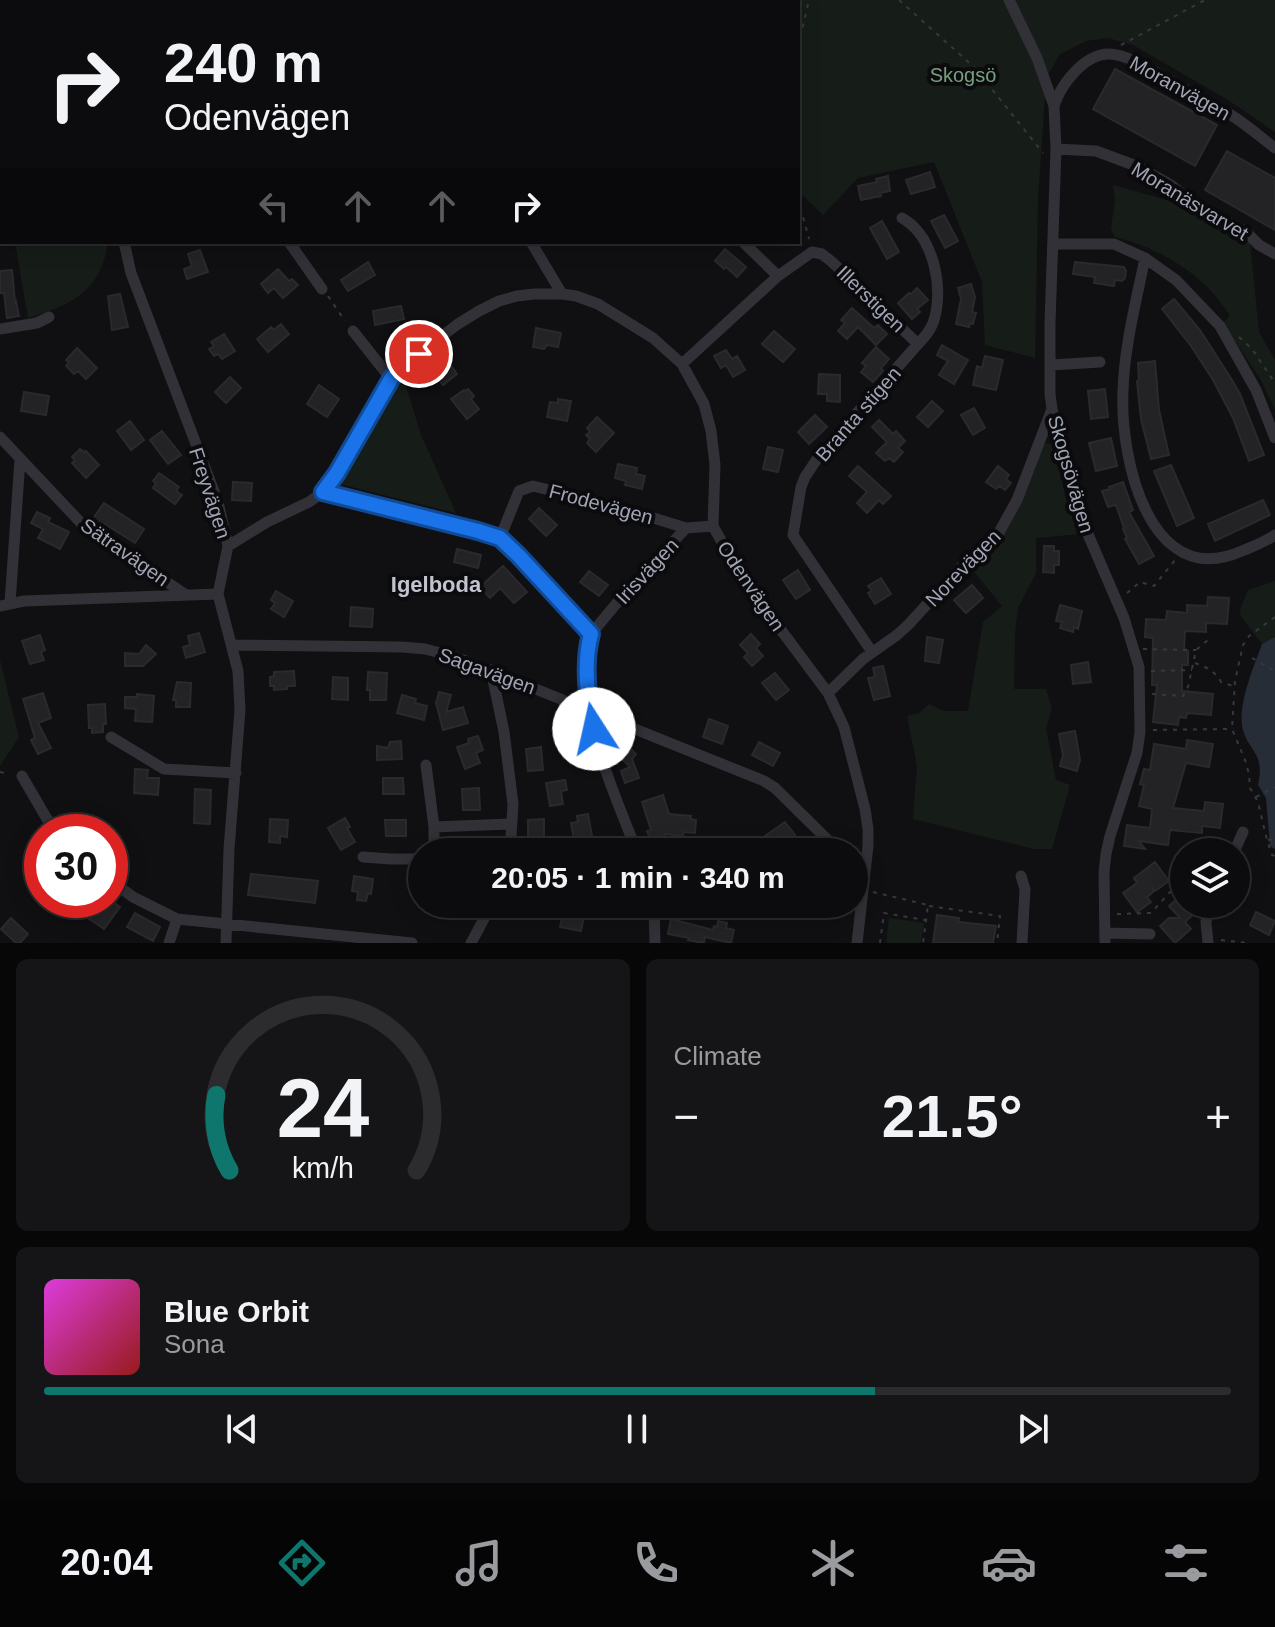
<!DOCTYPE html>
<meta charset="utf-8">
<style>
body{margin:0;font-family:Helvetica,sans-serif;background:#151517;color:#f1f3f6;height:100vh;display:flex;flex-direction:column;font-size:30px;white-space:nowrap}
*{box-sizing:border-box;margin:0}
p{font-size:26px;color:#9a9b9e}
.icon{flex:none;width:44px;height:44px;fill:none;stroke:currentColor;stroke-width:2;stroke-linecap:round;stroke-linejoin:round}
.map{position:relative;height:943px;overflow:hidden}
.details{display:flex;flex-direction:column;gap:16px;padding:16px;background:#070708;flex:1}
.details>*{flex:none}
.banner{position:absolute;left:0px;top:0px;width:800px;height:244px;box-shadow:0 4px 20px #0003,0 0 0 2px #2c2c2e;background:#0c0c0e;color:#f1f3f6;overflow:hidden}
.tools{position:absolute;left:1170px;top:838px;display:grid;gap:16px}
.tools a{display:grid;place-items:center;width:80px;height:80px;border-radius:50%;background:#0c0c0e;box-shadow:0 4px 20px #0003,0 0 0 2px #2c2c2e;font-size:40px}
.speed{position:absolute;left:24px;top:814px;display:flex;gap:16px;font-size:40px;font-weight:700;text-align:center}
.speed>*{display:grid;place-content:center;width:104px;height:104px;border-radius:50%;background:#0c0c0e;box-shadow:0 4px 20px #0003,0 0 0 2px #2c2c2e;line-height:1}
.speed .limit{border:12px solid #d22;background:#fff;color:#111}
.pin{position:absolute;display:grid;place-items:center;width:68px;height:68px;color:#fff;margin:-34px;border:4px solid #fff;border-radius:50%;box-shadow:0 2px 8px #0007}
.me{position:absolute;width:88px;margin:-44px;rotate:350deg;stroke-linejoin:round;filter:drop-shadow(0 0 6px #0008)}
.turn{display:flex;align-items:center;gap:28px;height:168px;padding:0 32px;font-size:36px}
.turn .icon{width:104px;height:104px;stroke-width:2.5}
.turn b{display:block;font-size:56px;line-height:68px}
.lanes{display:flex;align-items:center;height:76px;padding:0 32px;background:#0003;justify-content:center;gap:40px;direction:ltr}
.lanes .off{opacity:.35}
.big{font-size:60px;font-weight:600;line-height:1.1}
.details .widget{flex:1;display:flex;flex-direction:column;justify-content:center;gap:12px;min-width:0;padding:0 28px;border-radius:12px;background:#151517}
.details .dial{align-items:center;gap:0}
.dial svg{height:208px;overflow:visible;fill:none;stroke:#2c2c2e;stroke-width:7;stroke-linecap:round;text-anchor:middle}
.dial text{fill:#f1f3f6;stroke:none}
.song{display:flex;align-items:center;gap:24px}
.cover{width:96px;height:96px;border-radius:12px;background:linear-gradient(135deg,hsl(300 70% 55%),hsl(0 70% 35%))}
.played{height:8px;border-radius:4px;background:linear-gradient(90deg,#0f766e 70%,#2c2c2e 70%)}
.keys{display:flex;justify-content:space-around;direction:ltr}
.heat{display:flex;justify-content:space-between;align-items:center;font-size:44px;direction:ltr}
.details .tiles{flex:1;display:grid;gap:16px;grid-template-columns:1fr 1fr}
.widget:last-child{grid-column:span 2}
.trip{position:absolute;left:408px;top:838px;width:460px;height:80px;border-radius:40px;background:#0c0c0e;box-shadow:0 4px 20px #0003,0 0 0 2px #2c2c2e;font-weight:600;line-height:80px;text-align:center}
.dock{display:flex;height:128px;justify-content:space-around;align-items:center;background:#050506;color:#9a9b9e}
.dock .icon{width:56px;height:56px}
.dock .selected{color:#0f766e}
.dock b{font-size:36px;color:#f1f3f6}
.map>svg:first-child{display:block}
.green{fill:#161d18}
.water{fill:#262d36}
.building{fill:#232326;stroke:#2a2a2e;stroke-width:2}
.lines{fill:none;stroke-linecap:round;stroke-linejoin:round}
.path{stroke:#37383e;stroke-width:2;stroke-dasharray:4 6;stroke-linecap:butt}
.minor{stroke:#313137;stroke-width:11}
.route-casing{stroke:#114b97;stroke-width:20}
.route{stroke:#1a73e8;stroke-width:14}
.labels{text-anchor:middle;stroke-width:8;stroke-linejoin:round;paint-order:stroke}
.park-label{font-size:20px;fill:#76a07c;stroke:#0b0b0d}
.street-label{font-size:20px;fill:#a0a4b4;stroke:#0b0b0d}
.neighbourhood-label{font-size:22px;font-weight:bold;fill:#c1c4cf;stroke:#0b0b0d}
</style>
<div class="map">
<svg width="1275" height="943" viewBox="0 0 1275 943">
<rect width="100%" height="100%" fill="#101012"/>
<path class="green" d="M0,0H133V2H2V232H0Z
M652,0H1275V132L1228,100L1133,45L1108,38L1086,41L1059,55L1044,83L1045,96L1038,198L1035,358L985,345L982,282L934,162L858,178L823,215L798,191V2H654Z
M1113,185L1177,203L1250,243L1259,332L1275,360V410L1261,380L1223,323L1230,316C1224,307 1218,298 1210,290C1187,265 1147,244 1115,237L1111,229L1115,200Z
M15,242H108C101,291 72,305 28,318Z
M399,380L406,386L421,435L456,513L336,483L368,426Z
M1044,443L1053,444L1067,503L1080,534L1036,538V573L1018,608L1015,633L1014,689H1046L1052,709L1046,728L1056,780L1070,785L1052,849H1034L913,819L917,766L907,716L919,713L929,704L943,711H968L983,622L1002,606L971,568L995,545Z
M1275,581V637L1262,644L1240,615L1241,607L1248,590Z
M0,660L19,737L0,766Z
M889,918L924,923L921,943H886Z"/>
<path class="water" d="M1275,637V849L1270,846L1266,798L1258,785C1266,751 1246,751 1242,725C1239,701 1254,666 1262,644Z"/>
<path class="building" d="M1115,69L1217,125L1195,166L1093,109Z
M1227,151L1275,178V230L1205,190Z
M930,172L935,187L911,194L906,180Z
M888,176L890,191L880,193L881,196L861,200L858,186L877,182L876,179Z
M944,215L958,241L945,248L931,221Z
M882,221L899,252L887,259L870,228Z
M725,249L746,267L737,277L726,267L724,269L715,261Z
M200,250L208,272L187,279L184,269L192,266L188,254Z
M368,262L375,275L348,291L341,280Z
M1075,262L1124,267L1126,271L1125,278L1122,281L1115,280L1114,286L1094,283L1095,277L1073,274Z
M278,269L289,281L292,279L298,285L283,298L274,288L268,293L261,284Z
M12,270L15,302L16,301L19,316L7,318L4,293H0V271Z
M971,284L975,297L972,312L976,313L973,324L970,323L969,327L956,324L961,299L958,288Z
M917,288L928,300L917,309L920,312L912,319L898,303L909,293L911,294Z
M120,294L128,327L112,330L108,296Z
M1174,299L1200,330L1232,380L1240,394L1264,455L1249,461L1233,418L1213,380L1191,346L1162,309Z
M401,306L404,319L375,325L373,311Z
M852,308L874,328L878,325L887,334L876,345L858,327L847,339L838,331L845,323L841,320Z
M281,324L289,334L268,352L257,339L271,327L274,330Z
M536,328L561,333L558,347L547,345L544,349L533,347Z
M774,331L795,349L783,362L762,344Z
M224,334L235,351L222,359L218,354L214,356L209,349L214,346L211,342Z
M942,345L968,360L954,384L939,375L948,361L937,355Z
M876,347L889,359L881,368L883,371L873,382L861,372L866,366L862,363Z
M77,348L97,368L86,379L78,371L74,374L66,366L69,362L66,360Z
M726,350L732,359L737,356L745,370L733,377L726,365L721,368L714,356Z
M985,356L1003,360L996,390L973,385L977,366L982,368Z
M445,357L457,374L443,385L430,368Z
M1155,361L1159,410L1169,455L1151,459L1141,419L1137,381L1139,380L1138,363Z
M819,374L840,375V402L827,401V394H818Z
M230,377L241,388L226,403L215,392Z
M319,385L339,399L327,417L307,404Z
M468,389L474,396L471,399L479,409L467,419L451,399L464,390L465,391Z
M1105,389L1108,417L1091,419L1088,391Z
M24,392L49,396L46,415L21,411Z
M558,399L571,401L567,421L547,417L550,402L558,403Z
M932,401L943,411L928,427L917,417Z
M974,408L985,428L973,435L961,415Z
M815,415L827,427L809,444L798,432Z
M597,417L614,433L596,452L587,443L590,439L586,435L590,432L587,428Z
M879,420L893,434L896,431L905,441L898,448L903,452L894,462L889,458L885,461L876,453L887,442L872,427Z
M130,421L144,440L131,450L117,431Z
M162,431L181,455L168,464L150,440Z
M1111,438L1117,466L1096,471L1089,443Z
M768,447L783,450L778,472L763,469Z
M80,449L84,452L86,451L99,465L86,478L72,463L75,461L72,457Z
M618,464L637,468L636,474L645,476L642,489L625,485L626,481L615,478Z
M1171,465L1194,518L1177,526L1154,471Z
M858,466L891,496L883,504L879,500L867,513L857,503L867,492L849,476Z
M998,466L1009,475L1006,479L1011,483L1005,490L999,486L996,489L986,482Z
M159,473L179,487L176,491L182,495L175,504L153,488L156,483L153,481Z
M233,482L252,483L251,501L232,500Z
M1123,482L1133,510L1129,512L1154,556L1139,564L1125,539L1127,538L1123,529L1124,528L1116,505L1108,507L1102,491L1110,489L1109,487Z
M1263,500L1270,515L1215,541L1208,524Z
M104,503L144,529L135,543L103,523L101,526L92,520Z
M539,508L557,525L546,536L529,519Z
M37,512L50,518L48,522L69,532L60,549L38,538L43,529L31,523Z
M1044,546H1054V551H1059V565H1054V573L1043,572Z
M457,549L481,555L478,568L454,562Z
M503,566L527,592L514,603L500,588L490,598L480,587Z
M798,570L810,590L796,599L783,580Z
M589,571L608,585L599,596L580,582Z
M881,578L891,594L875,604L868,593L872,591L868,586Z
M972,585L983,598L966,613L954,600Z
M276,591L293,601L284,617L271,609L275,603L271,600Z
M1208,597L1229,598L1227,624L1206,623V632L1185,631L1184,650L1188,651V665H1182V691L1213,694L1211,715L1187,713L1186,718L1179,717L1178,725L1153,722L1157,685H1152L1153,638L1145,637L1146,619L1166,620L1167,611L1187,613V605L1207,606Z
M1060,605L1082,611L1078,629L1074,627L1073,632L1060,628L1062,622L1056,621Z
M351,607L373,609L372,627L350,626Z
M199,633L205,652L186,658L183,647L190,645L188,636Z
M751,634L760,644L756,648L763,656L752,666L744,657L748,653L740,645Z
M40,635L45,650L41,652L44,660L30,664L22,641Z
M927,637L943,640L939,663L925,661Z
M146,645L156,654L143,666H125V653L139,654Z
M1088,662L1091,682L1073,684L1071,665Z
M883,666L890,696L874,700L868,678L875,677L873,668Z
M294,671L295,686H287V689L274,690V686H270V677L274,676V672Z
M368,672L387,673L386,700H370V690H367Z
M775,673L789,690L776,700L762,683Z
M333,677L348,678V700L332,699Z
M177,682L191,683L190,707H176V700H173Z
M439,692L451,695L446,712L463,707L468,723L443,730L436,703Z
M43,693L51,718L38,723L51,748L38,754L31,740L35,738L23,699Z
M137,694L154,696L152,722L135,721L136,709L125,708V697H137Z
M402,695L416,699L415,703L427,706L424,720L397,713Z
M105,704L106,724H103V732L92,733V728H89L88,705Z
M709,719L728,726L722,744L703,737Z
M1075,731L1080,760L1077,771L1060,766L1063,755L1059,734Z
M478,736L483,750L476,753L480,763L465,769L457,747L469,743L468,739Z
M1187,740L1213,744L1209,767L1186,763L1173,808L1204,811L1205,802L1223,804L1220,828L1202,826V833L1170,830L1168,845L1139,841L1145,849L1124,846L1127,825L1150,828L1152,809L1139,806L1144,785L1140,784L1144,769L1150,770L1154,744L1186,749Z
M401,741L402,759L377,760V746L388,748L390,742Z
M624,742L636,754L632,759L639,778L625,783L621,771L630,767L614,751Z
M759,742L780,753L773,766L752,755Z
M541,747L543,770L528,771L526,749Z
M135,769L148,770L147,778H159L158,795L134,793Z
M383,778H403L404,794H383Z
M565,780L567,790L561,791L563,804L550,806L546,783Z
M479,788L480,810H463L462,789Z
M195,789L211,790L210,824L194,823Z
M663,795L669,814L691,816L690,819L696,820L695,833L684,832L683,836L665,834L669,846L655,851L647,831L651,830L642,802Z
M588,814L592,836L574,840L571,823L578,822L577,816Z
M345,818L350,827L347,828L355,842L341,850L328,828Z
M270,819L288,820L287,837L280,836V843L269,842Z
M544,819V846H528V820Z
M385,820H406V836H386Z
M785,822L795,835L775,850L765,836Z
M1155,862L1169,881L1155,891L1153,889V892L1147,897L1151,902L1137,912L1123,893L1137,883L1134,878Z
M251,874L318,881L315,903L248,895Z
M354,876L373,879L371,894L368,893L366,901L357,900L358,892L352,891Z
M1184,892V904H1194L1199,909L1185,922L1191,929L1175,943L1160,926L1169,918H1180L1169,906Z
M92,900L101,905L104,900H110L120,907L104,929L82,914Z
M565,904L586,906L581,931L560,927Z
M1256,912L1275,921L1269,935L1250,925Z
M135,913L160,927L153,941L127,927Z
M937,915L959,918L958,922L996,926L993,943H933Z
M11,918L28,934L20,943H16L1,929Z
M671,919L713,930L714,926L717,927L718,921L727,923L726,928L734,930L731,943L705,937L704,942H698L688,940L689,938L668,934Z"/>
<g class="lines">
<path class="path" d="M34,0L35,2
M899,0L975,68L1043,153
M1121,45L1205,0
M798,47L809,0
M0,116L2,110
M798,198L809,239
M328,296L345,321
M1239,337L1252,349L1275,383
M1127,593L1140,582L1154,586L1176,559
M1275,617L1249,636L1243,645L1235,681L1232,729L1245,760L1249,774L1250,788L1258,802L1267,840L1272,855L1275,856
M1143,649L1196,650
M1252,658L1275,671
M1195,663C1206,667 1215,671 1221,682L1233,686
M1151,671L1192,670
M1152,694L1183,696L1188,687L1196,650L1208,640
M1153,730L1231,729
M0,772L9,774
M1256,797L1275,787
M1268,840L1275,839
M1186,851L1202,848H1223
M873,892L928,905L923,943
M929,906L1000,916L997,943
M1117,914L1151,913L1171,891L1178,860L1184,853
M1221,940L1247,943
M880,943L884,913L925,920"/>
<path class="minor" d="M272,0L275,2
M560,0L562,2
M1009,0L1037,58L1054,106L1056,149L1050,323V394L1052,409L1074,495L1087,532L1124,618L1139,667L1140,732L1137,753L1110,836L1106,854L1104,872L1105,943
M143,2V0
M346,2L348,0
M0,14L2,17
M1054,106C1061,84 1085,53 1110,54C1129,55 1149,69 1166,78C1187,90 1210,102 1231,115C1246,124 1260,137 1275,148
M1056,149L1096,151L1139,167L1171,185L1199,207L1245,231L1259,245L1275,254
M124,242L131,273L218,502L228,546L218,594L238,671L240,710L229,849L226,943
M289,242L322,289
M531,242L562,294
M743,242L778,276
M1053,244H1114L1145,258L1176,280L1220,326L1256,390L1275,438
M1145,258C1136,302 1124,348 1123,392C1120,458 1149,592 1242,551C1254,546 1265,542 1275,535
M0,329L37,323L49,317
M353,331L391,379
M682,364L778,276L812,252L822,254L832,262L918,344
M1051,365L1100,362
M0,437L81,523L186,595
M323,492L478,531L500,538L518,555L591,634C573,705 612,787 637,852
M500,538L519,491L533,486L618,507L686,528
M228,546L267,522L309,502L323,492L337,473L391,379L399,369L458,324L479,311L499,301L517,296L534,294H562L576,296L598,304L653,338L682,364L704,404L711,431L715,465L713,526L740,575L828,693L844,727L865,809L868,829V846L857,943
M10,603L20,460
M0,606L24,601L218,594
M591,634L621,598L686,528L713,526
M232,645L402,647L425,649L456,657L764,781L775,788L840,852
M872,652L793,535L801,487L805,477L819,456L918,344C924,338 930,331 933,323C945,290 934,236 902,218
M491,670L504,732L513,804L510,852
M828,693L863,659L897,635L909,624L960,568L997,536L1017,500L1052,409
M111,737L164,769L236,773
M426,765L434,827L512,824
M22,776L47,819L59,832
M432,852L434,846V827
M1234,852L1243,832
M363,857L391,859H422
M1021,876L1025,889L1022,943
M110,880L133,897L177,919L412,943
M654,904L655,943
M1105,933L1150,934
M169,943L177,919
M471,943L492,904
M1208,943L1206,922L1210,904"/>
</g>
<g class="lines">
<defs>
<path id="route" d="M419,354L399,369L391,379L337,473L323,492L478,531L500,538L518,555L591,634C583,664 587,698 594,729"/>
</defs>
<use href="#route" class="route-casing"/>
<use href="#route" class="route"/>
</g>
<g class="labels">
<g class="park-label">
<text x="963" y="82">Skogsö</text>
</g>
<g class="street-label">
<text transform="translate(1180 88) rotate(29)" y="7">Moranvägen</text>
<text transform="translate(1190 201) rotate(31)" y="7">Moranäsvarvet</text>
<text transform="translate(871 299) rotate(44)" y="7">Illerstigen</text>
<text transform="translate(858 414) rotate(-49)" y="7">Branta stigen</text>
<text transform="translate(1071 474) rotate(74)" y="7">Skogsövägen</text>
<text transform="translate(210 493) rotate(72)" y="7">Freyvägen</text>
<text transform="translate(601 504) rotate(15)" y="7">Frodevägen</text>
<text transform="translate(125 552) rotate(35)" y="7">Sätravägen</text>
<text transform="translate(963 568) rotate(-46)" y="7">Norevägen</text>
<text transform="translate(647 571) rotate(-47)" y="7">Irisvägen</text>
<text transform="translate(751 586) rotate(56)" y="7">Odenvägen</text>
<text transform="translate(487 671) rotate(20)" y="7">Sagavägen</text>
</g>
<g class="neighbourhood-label">
<text x="436" y="592">Igelboda</text>
</g>
</g>
</svg>
<div class="tools">
<a><svg class="icon" aria-label="layers" viewBox="0 0 24 24"><path d="M12 4l9 5-9 5-9-5zM3 14l9 5 9-5"/></svg></a>
</div>
<div class="speed"><div class="limit">30</div></div>
<div class="pin" style="left:419px;top:354px;background:#d93025"><svg class="icon" aria-label="arrive" viewBox="0 0 24 24"><path d="M6 21V4h12l-3 4 3 4H6"/></svg></div>
<svg class="me" style="left:594px;top:729px" viewBox="-20 -20 40 40"><circle r="19" fill="#fff"/><path d="M0-13L10 11 0 6-10 11z" fill="#1a73e8"/></svg>
<div class="trip">20:05 · 1 min · 340 m</div>
<div class="banner">
<div class="turn"><svg class="icon" aria-label="right" viewBox="0 0 24 24"><path d="M7 20v-9h11M14 6l5 5-5 5"/></svg><div><b>240 m</b>Odenvägen</div></div>
<div class="lanes"><svg class="icon off" aria-label="left" viewBox="0 0 24 24"><path d="M17 20v-9H6M10 6l-5 5 5 5"/></svg><svg class="icon off" aria-label="ahead" viewBox="0 0 24 24"><path d="M12 20V5M6 11l6-6 6 6"/></svg><svg class="icon off" aria-label="ahead" viewBox="0 0 24 24"><path d="M12 20V5M6 11l6-6 6 6"/></svg><svg class="icon" aria-label="right" viewBox="0 0 24 24"><path d="M7 20v-9h11M14 6l5 5-5 5"/></svg></div>
</div>
</div>
<section class="details">
<div class="tiles">
<div class="widget dial"><svg viewBox="0 0 100 80">
<path d="M14 69A42 42 0 1 1 86 69"/>
<path d="M14 69A42 42 0 0 1 9 40" stroke="#0f766e"/>
<text x="50" y="56" font-size="32" font-weight="700">24</text>
<text x="50" y="72" font-size="11">km/h</text>
</svg></div>
<div class="widget"><p>Climate</p>
<div class="heat"><a>−</a><b class="big">21.5°</b><a>+</a></div>
</div>
<div class="widget">
<div class="song"><i class="cover"></i><div><b>Blue Orbit</b><p>Sona</p></div></div>
<div class="played"></div>
<div class="keys"><svg class="icon" aria-label="previous" viewBox="0 0 24 24"><path d="M18 5L8 12l10 7zM5 5v14"/></svg><svg class="icon" aria-label="pause" viewBox="0 0 24 24"><path d="M8 5v14M16 5v14"/></svg><svg class="icon" aria-label="next" viewBox="0 0 24 24"><path d="M6 5l10 7-10 7zM19 5v14"/></svg></div>
</div>
</div>
</section>
<nav class="dock">
<b>20:04</b>
<svg class="icon selected" aria-label="directions" viewBox="0 0 24 24"><path d="M12 3l9 9-9 9-9-9zM9 14v-3h6M13 9l2 2-2 2"/></svg>
<svg class="icon" aria-label="music" viewBox="0 0 24 24"><path d="M9 18V5l10-2v13"/><circle cx="6" cy="18" r="3"/><circle cx="16" cy="16" r="3"/></svg>
<svg class="icon" aria-label="phone" viewBox="0 0 24 24"><path d="M5 4h4l2 5-3 2q2 4 5 5l2-3 5 2v4C11 20 4 13 5 4z"/></svg>
<svg class="icon" aria-label="climate" viewBox="0 0 24 24"><path d="M12 3v18M4 7l16 10M4 17L20 7"/></svg>
<svg class="icon" aria-label="car" viewBox="0 0 24 24"><path d="M5 17H2v-5l4-1 3-4h7l3 4 3 1v5h-3M9 17h6M6 11h13"/><circle cx="7" cy="17" r="2"/><circle cx="17" cy="17" r="2"/></svg>
<svg class="icon" aria-label="filters" viewBox="0 0 24 24"><path d="M4 7h16M4 17h16"/><circle cx="9" cy="7" r="2"/><circle cx="15" cy="17" r="2"/></svg>
</nav>
